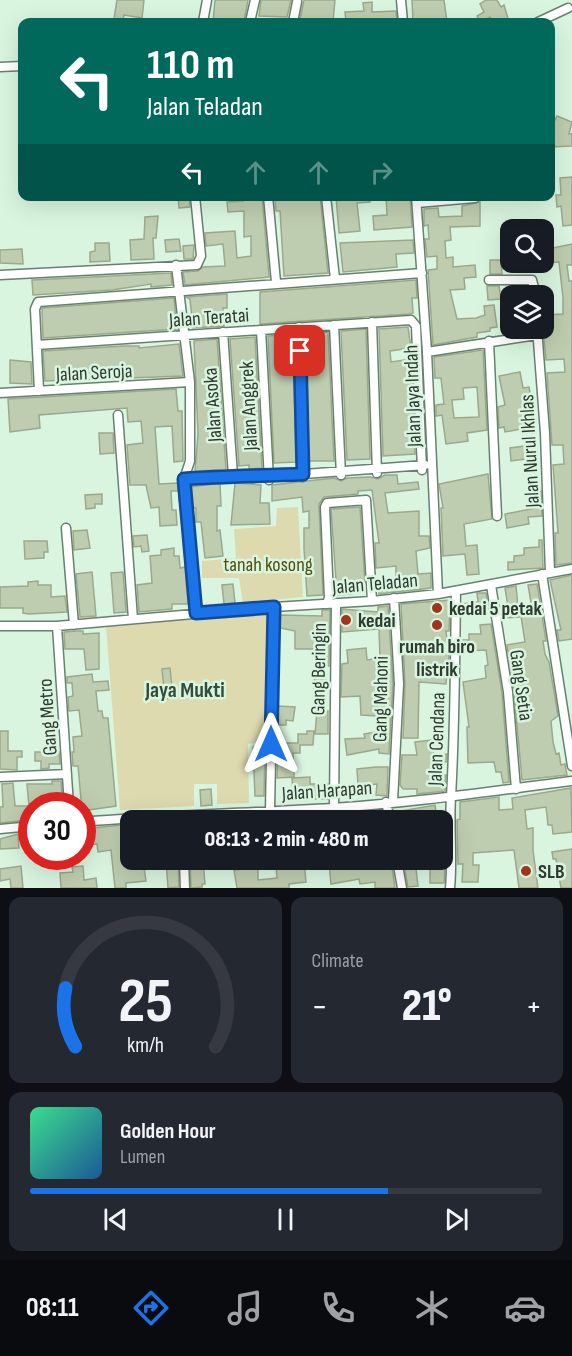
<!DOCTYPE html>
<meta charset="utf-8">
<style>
body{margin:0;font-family:"Sofia Sans Condensed",sans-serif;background:#242831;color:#f1f3f6;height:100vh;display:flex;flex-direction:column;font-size:22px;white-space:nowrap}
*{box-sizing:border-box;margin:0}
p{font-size:20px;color:#9ea1a6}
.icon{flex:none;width:33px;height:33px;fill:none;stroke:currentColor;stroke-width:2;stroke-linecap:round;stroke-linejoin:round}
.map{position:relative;height:888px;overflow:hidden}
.sheet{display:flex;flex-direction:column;gap:9px;padding:9px;background:#0d0f14;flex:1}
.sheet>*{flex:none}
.hud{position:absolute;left:18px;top:18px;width:537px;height:183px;border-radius:12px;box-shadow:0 6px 24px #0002;background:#00695c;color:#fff;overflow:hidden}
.controls{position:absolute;left:500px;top:219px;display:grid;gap:12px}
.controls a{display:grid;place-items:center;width:54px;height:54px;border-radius:12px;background:#171b24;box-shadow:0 6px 24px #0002;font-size:30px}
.speed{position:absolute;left:18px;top:792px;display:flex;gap:12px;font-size:30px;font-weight:700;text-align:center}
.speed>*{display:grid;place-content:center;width:78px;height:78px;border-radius:50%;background:#171b24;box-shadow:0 6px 24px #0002;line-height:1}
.speed .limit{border:9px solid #d22;background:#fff;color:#111}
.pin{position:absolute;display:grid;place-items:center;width:51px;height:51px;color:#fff;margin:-26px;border-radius:12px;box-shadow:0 3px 9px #0006}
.me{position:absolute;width:66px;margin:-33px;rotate:0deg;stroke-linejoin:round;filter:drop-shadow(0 0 4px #0008)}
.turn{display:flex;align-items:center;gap:21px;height:126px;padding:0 30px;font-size:27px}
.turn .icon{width:78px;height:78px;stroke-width:2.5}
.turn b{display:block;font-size:42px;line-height:51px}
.lanes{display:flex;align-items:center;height:57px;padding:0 30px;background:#0003;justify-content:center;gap:30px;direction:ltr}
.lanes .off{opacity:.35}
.big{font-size:45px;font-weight:800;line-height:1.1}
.sheet .widget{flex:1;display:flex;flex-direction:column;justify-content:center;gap:9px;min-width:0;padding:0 21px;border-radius:12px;background:#242831}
.sheet .dial{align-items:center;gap:0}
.dial svg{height:156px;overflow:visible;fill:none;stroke:#363941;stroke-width:7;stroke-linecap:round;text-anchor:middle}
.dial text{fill:#f1f3f6;stroke:none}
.song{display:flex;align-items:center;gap:18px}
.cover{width:72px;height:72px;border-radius:9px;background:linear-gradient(135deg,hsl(150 70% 55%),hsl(210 70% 35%))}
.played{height:6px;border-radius:3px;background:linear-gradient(90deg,#1a73e8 70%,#363941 70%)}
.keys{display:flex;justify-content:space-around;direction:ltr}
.heat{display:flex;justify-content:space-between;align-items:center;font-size:33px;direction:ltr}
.sheet .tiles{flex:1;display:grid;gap:9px;grid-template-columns:1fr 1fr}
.widget:last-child{grid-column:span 2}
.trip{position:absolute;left:120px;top:810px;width:333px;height:60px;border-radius:12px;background:#171b24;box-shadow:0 6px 24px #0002;font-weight:800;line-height:60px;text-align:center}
.menu{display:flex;height:96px;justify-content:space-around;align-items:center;background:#090b0e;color:#9ea1a6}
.menu .icon{width:42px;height:42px}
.menu .active{color:#1a73e8}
.menu b{font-size:27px;color:#f1f3f6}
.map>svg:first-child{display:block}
.green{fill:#dddab0}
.building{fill:#beccaf;stroke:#9ba88c;stroke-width:1.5;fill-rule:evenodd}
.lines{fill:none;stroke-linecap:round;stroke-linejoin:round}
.street-casing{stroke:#68816e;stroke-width:11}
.street{stroke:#fff;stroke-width:8}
.route-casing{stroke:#114b97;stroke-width:15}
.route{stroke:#1a73e8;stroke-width:10}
.poi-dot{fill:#9e351c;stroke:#d9f5df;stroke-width:2}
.labels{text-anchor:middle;stroke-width:5;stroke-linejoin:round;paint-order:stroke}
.street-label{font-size:20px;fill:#2f3a31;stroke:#d9f5df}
.park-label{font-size:20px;fill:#524d0d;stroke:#d9f5df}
.poi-label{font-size:20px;font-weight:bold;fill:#2f3a31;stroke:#d9f5df;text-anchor:start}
.quarter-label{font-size:22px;font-weight:bold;fill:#344c3a;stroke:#d9f5df}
</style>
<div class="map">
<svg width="572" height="888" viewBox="0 0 572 888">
<rect width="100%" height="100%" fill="#d9f5df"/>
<path class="green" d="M298,507L303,597L243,603L239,578H202V561L236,558L234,529L276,526L277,508Z
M271,611L269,740L248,744L249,803L217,804V784H194V806L120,810L106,625Z"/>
<path class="building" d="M117,0H144L142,18L124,15L123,21L114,19Z
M215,0H248L244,22H213Z
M261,0H291L287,17L259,16Z
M304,0H335L333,21L321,22V20L300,19Z
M412,0H444L447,22H413Z
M486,0H497L501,7L504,5L509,22H491L490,17L480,22L477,16L484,12L480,4Z
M372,2V12L396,11L397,22H380V19L346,22L345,12L364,11L363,3Z
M557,116L572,122L569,134H572V146L551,147L550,130Z
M572,177V225L563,226L561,206L557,207L556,195H561L560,178Z
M178,196H189L190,207L179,208Z
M242,196H262L269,277L185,285L183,272L198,271L203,267L225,266L223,244L206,246L205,233L235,231L237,258L251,256V236L244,237V211L228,212L227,202L243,201Z
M304,196H320L328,273L284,276L280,211H276L275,200Z
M336,196H369L370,202L357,203L360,231L339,233Z
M386,196H410L412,227L374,230L373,216L387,215Z
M480,202V226L450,227L451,240L445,241L446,258L453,257V267L475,265L476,277L464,278L465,289L450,290L457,319L476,318L485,315L484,306L494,305L497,327L490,328V331L477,333V337L433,345L428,270L437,269V256L427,257L425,239H429L428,225L424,226V209L438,208L439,217L462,216V206Z
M158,216L156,238H153L154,259L131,260L130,240L144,239L145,217Z
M179,239L181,251L166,252L165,240Z
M413,240L414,253L396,254L397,267L343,272L340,243Z
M95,243H109L110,261L90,262V252L95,251Z
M572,244V265H567L569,281H572V563L556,565L555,533H558L553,465L564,464L563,445H552L547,373L565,372L564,359L546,360L543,329H546V315L563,314V298L559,262L544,263L543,250Z
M194,245L193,259H184L183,246Z
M22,249L23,264L0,263V250Z
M490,260H501L502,274H490Z
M171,273L172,285L151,287V284L112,290L33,295L32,280Z
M416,280L417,298H412L413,313L410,314L260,324V292Z
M487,286H499L501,299L488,300Z
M227,294V308H223L224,326L193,328L190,299L186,297Z
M174,298L177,329L43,338L42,308Z
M408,327L411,348L390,351L391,362L411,359L415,454L383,456L379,329Z
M366,329L370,459L347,460L341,331Z
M328,332L334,461H309L306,333Z
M293,334L296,462L274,463L268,336Z
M255,337L262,468L249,469V465L239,466L230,339Z
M217,339L226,470L195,471L198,434L194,341Z
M179,344L183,376L45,381L43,351L123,346H139V348Z
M483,350L487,430L467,433L468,441L446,444L442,415L436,416V405L444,404L441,378H435L434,357ZM477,387L479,417L454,418L452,400L464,399L463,388Z
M10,360L31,362L32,384L10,383Z
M520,372L523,388L529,387L531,399L527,400L532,427L505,432L504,427L499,428L498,407L505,405L499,376Z
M176,389L178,411H182L183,461L174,462L172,426L155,427L159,484L178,483V491H171L172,510H176L177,525L160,526L159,507L151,508L146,485H130L127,445L143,443L141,421L128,422L127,408L39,415L40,428L10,432L8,399Z
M99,433H113L114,453L100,454Z
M531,445L533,458L511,461L510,448Z
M488,474L492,519L464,524L466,546L477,545L479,574L467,575L465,554L443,556L441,508H443L439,484Z
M385,475H397L398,484L418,482L419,489L385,493L388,513L419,511V536H429L430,548L416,551L418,574L431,573V588L379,594L378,582L396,579V566L376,568L375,543H379L372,490L358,491V494L324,497L319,504L323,595L307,596L304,549V528H309V511L303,512L302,497L272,501V485L334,478L341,481L347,478L370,477L378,479Z
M220,483L221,506H217V531L220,530L223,556L205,558L201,522H196V508H192L190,487Z
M235,483L261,485L260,503H269L270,524L231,525Z
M541,491L542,516L528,517L529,524L507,528L505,514L536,508L535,492Z
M102,494V504H95V508L86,509L85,495Z
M360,507L365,583L351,584L352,594L337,595L331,509Z
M87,530L90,548L74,550L73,531Z
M147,535L149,551L142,552L141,546L134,547L133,536Z
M539,540H542L543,568L508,570V562H514V556L524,555V548L539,547Z
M24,541H47L48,552H44V558L25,559Z
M174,548V556H179L180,568L185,567L188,604H172V609L139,612L137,585L152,583L150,556L161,555V550Z
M92,572L96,616L80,617L76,574Z
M123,572L126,612L114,613L111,573Z
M572,575V639L559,641L557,630H561L550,580Z
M38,581V585H51V597L65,596L67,612L29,614L23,613V608H0V587L28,586V582Z
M233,584L235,603L224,604L222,585Z
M537,584L546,641H543L545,654L549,662L558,716L551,721L553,742L556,754L559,753L561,765L565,764L567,775L522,780L514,691L507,645L525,642L521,616L533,614L528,585Z
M516,586L519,617L503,618L501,607H508L505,588Z
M477,593H486L489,611L462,615V604L478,602Z
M450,600L449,631H446L449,655L446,684L419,682L418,738H403L405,684L401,604Z
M388,606L393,684L389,754L379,753V749L347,755L345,739L365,738L364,734L376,732L377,716L361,715L360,696L341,697L342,664L348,663L347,650L366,648L367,660L380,658L379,629L342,632V609L378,612V607Z
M322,610H330L329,666H325L326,690L314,691L316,649H295V631L280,628V615L322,616Z
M491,624L502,693L509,782L503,783L501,772H496L494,762L468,763L467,727H469L463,682L486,678L485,666L488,665L486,650L464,651L463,640H469V634H481L480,625Z
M76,631H83V634L99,633V669L86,670L84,649H65L64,632Z
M170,668L173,698L165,699L162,669Z
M92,674L93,682L108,681L109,690L96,691L98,711H102L103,718H108L116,806L82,811L78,766H73L72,752H74L73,737L82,736L79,710L69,711L68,697L73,696L72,683H67V677Z
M278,706L295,707L293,721L286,720V725H278Z
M317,711H328V734H315Z
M0,731H8V751H22V757H17V770L0,769Z
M307,731H314L313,745H300V753H293L294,777L277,778L278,743H298V734H307Z
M432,740L434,755L447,754L446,762H439V776L446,775L445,791L417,794V789H403L400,785L402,755H417L415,742Z
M253,747H265L264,796H255Z
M35,752H59L60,764H49V768L41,769V761H35Z
M376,767H388L387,796L376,795L377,784L358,786L357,769Z
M310,777V784H328V799H313V796L300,797L299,792H293L292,778Z
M52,781H61L63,806H29L27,784H52Z
M13,783L15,806H30V820L0,823V807H3L2,784Z
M571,788L572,832L553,834L552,825H548L546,807L525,810L527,829L533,828V850L538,888H519L514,850L473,853V865H479L478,882H462L463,864H458L457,820L460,819V802L499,797V810L513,809L512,798Z
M211,789L212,805L201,806L200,790Z
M435,805L437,819L424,820V817L396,820L395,812Z
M364,812L365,820H348L347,813Z
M122,825L123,838L130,837V860H143L146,881L126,883V888H115L111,850L98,852L97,844L82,845V829Z
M18,834L19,848L0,849V839Z
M572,849V888H561L556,859H553L552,852Z
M166,860H178L179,887L168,888Z
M190,860H203L205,884H202V887L191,888Z
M245,860H304L306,882L289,884V888H237L234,870L245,869ZM276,865L277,878L258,880V868Z
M358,860H391L395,888H375V882L360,884L359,879L331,884L329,863Z
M403,860H415L418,886L408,887Z
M430,865H445L444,883H430Z
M21,866L23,888H11L10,879L0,881V869Z
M83,866L84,880L96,878L97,888H61L60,873L73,872L72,867Z"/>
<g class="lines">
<defs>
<path id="street" d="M401,0L403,22
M203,22L207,0
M250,22L255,0
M293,22L297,2
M538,22L568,8
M0,67L22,66
M268,196L276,282
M326,196L335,279
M416,196L427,352L438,594
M417,203L475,198
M176,265L190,382V461L184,479V498L196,613
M0,275L197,265L201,256L195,196
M489,280H532L536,296
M372,322L377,473
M334,325L341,475
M299,327L303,477
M537,328L545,433L550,573
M261,330L269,480
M223,332L233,476
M489,341L497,516
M37,345L411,320L416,326L422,470
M427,352L537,335
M39,391L35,309L38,302L422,273
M0,393L190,382
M118,415L133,619
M184,479L233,476L252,478L425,465
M66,528L74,625
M542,574L572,766
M491,585L508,692L516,789
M327,604L329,597L325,507L327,503L366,500L372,601
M0,626H57L274,607L372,601L438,594L572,569
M57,626L69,806
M0,777L67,774
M393,801L399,684L394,598
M386,802L390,820
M334,808L336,603
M270,810L274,607
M82,822C166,815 249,813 332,808C413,803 492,791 572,781
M0,829L32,826
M184,860L185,888
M397,860L402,888
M450,888C453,857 449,827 451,797C455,728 455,660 456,591"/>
</defs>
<use href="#street" class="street-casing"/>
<use href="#street" class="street"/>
</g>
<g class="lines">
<defs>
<path id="route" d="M271,744L274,607L196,613L184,479C224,476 263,476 303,474L300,351"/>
</defs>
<use href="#route" class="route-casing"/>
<use href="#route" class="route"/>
</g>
<g class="poi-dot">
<circle cx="437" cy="608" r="6"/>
<circle cx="346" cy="620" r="6"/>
<circle cx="437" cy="625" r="6"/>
<circle cx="526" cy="871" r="6"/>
</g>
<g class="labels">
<g class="street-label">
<text transform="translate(209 317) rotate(-4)" y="7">Jalan Teratai</text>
<text transform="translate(94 372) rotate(-3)" y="7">Jalan Seroja</text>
<text transform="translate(412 396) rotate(-92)" y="7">Jalan Jaya Indah</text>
<text transform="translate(212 405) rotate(-94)" y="7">Jalan Asoka</text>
<text transform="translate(248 406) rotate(-93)" y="7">Jalan Anggrek</text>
<text transform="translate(529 451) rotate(-93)" y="7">Jalan Nurul Ikhlas</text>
<text transform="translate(375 583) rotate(-5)" y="7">Jalan Teladan</text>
<text transform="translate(318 669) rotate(-89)" y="7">Gang Beringin</text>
<text transform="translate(522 685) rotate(82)" y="7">Gang Setia</text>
<text transform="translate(380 699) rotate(-89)" y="7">Gang Mahoni</text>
<text transform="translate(47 717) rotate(-94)" y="7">Gang Metro</text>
<text transform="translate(436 739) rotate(-88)" y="7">Jalan Cendana</text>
<text transform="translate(327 790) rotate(-4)" y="7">Jalan Harapan</text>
</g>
<g class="park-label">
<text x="268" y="571">tanah kosong</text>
</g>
<g class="poi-label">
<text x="449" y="615">kedai 5 petak</text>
<text x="358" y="627">kedai</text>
<text x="437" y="653" text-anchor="middle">rumah biro<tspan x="437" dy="23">listrik</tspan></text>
<text x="538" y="878">SLB</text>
</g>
<g class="quarter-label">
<text x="185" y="697">Jaya Mukti</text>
</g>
</g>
</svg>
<div class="controls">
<a><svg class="icon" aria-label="search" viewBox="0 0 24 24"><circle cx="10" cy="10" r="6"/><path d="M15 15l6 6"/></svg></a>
<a><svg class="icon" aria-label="layers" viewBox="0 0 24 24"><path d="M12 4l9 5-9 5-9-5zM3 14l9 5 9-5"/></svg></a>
</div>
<div class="speed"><div class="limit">30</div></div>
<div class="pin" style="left:300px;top:351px;background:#d93025"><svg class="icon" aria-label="arrive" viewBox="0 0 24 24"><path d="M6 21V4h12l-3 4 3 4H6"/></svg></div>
<svg class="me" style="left:271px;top:744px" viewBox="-20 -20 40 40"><path d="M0-17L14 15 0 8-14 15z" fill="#1a73e8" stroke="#fff" stroke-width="4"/></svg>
<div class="trip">08:13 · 2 min · 480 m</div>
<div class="hud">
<div class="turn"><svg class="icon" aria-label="left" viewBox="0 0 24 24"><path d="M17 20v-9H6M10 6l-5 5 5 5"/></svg><div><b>110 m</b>Jalan Teladan</div></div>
<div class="lanes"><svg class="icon" aria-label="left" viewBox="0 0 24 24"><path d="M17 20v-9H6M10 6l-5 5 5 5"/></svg><svg class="icon off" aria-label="ahead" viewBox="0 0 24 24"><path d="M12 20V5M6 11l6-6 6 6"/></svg><svg class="icon off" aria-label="ahead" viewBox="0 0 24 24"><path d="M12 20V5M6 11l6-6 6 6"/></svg><svg class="icon off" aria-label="right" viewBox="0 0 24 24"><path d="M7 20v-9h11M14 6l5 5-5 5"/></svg></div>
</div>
</div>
<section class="sheet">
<div class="tiles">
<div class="widget dial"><svg viewBox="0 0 100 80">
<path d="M14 69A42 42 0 1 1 86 69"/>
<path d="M14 69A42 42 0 0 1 9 39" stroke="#1a73e8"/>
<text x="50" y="56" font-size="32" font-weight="700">25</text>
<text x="50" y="72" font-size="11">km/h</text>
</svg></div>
<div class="widget"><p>Climate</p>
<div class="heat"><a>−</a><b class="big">21°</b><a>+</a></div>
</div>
<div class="widget">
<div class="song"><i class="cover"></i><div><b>Golden Hour</b><p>Lumen</p></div></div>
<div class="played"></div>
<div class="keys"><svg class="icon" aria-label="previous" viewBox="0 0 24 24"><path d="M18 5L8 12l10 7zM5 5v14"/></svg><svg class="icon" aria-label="pause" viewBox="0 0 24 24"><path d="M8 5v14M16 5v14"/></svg><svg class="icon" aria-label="next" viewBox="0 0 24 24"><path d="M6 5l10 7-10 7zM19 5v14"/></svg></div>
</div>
</div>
</section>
<nav class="menu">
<b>08:11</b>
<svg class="icon active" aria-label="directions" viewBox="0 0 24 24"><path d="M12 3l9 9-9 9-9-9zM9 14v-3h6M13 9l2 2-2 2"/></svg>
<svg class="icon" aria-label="music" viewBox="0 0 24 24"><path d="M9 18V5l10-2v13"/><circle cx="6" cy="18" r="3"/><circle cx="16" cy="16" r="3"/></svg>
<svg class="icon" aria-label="phone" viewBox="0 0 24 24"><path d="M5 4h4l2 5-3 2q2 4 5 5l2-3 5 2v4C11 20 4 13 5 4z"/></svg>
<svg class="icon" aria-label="climate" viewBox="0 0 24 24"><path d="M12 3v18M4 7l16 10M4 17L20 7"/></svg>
<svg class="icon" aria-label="car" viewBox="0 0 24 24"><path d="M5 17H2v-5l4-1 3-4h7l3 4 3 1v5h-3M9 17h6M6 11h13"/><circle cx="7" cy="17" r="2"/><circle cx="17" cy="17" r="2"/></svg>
</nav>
